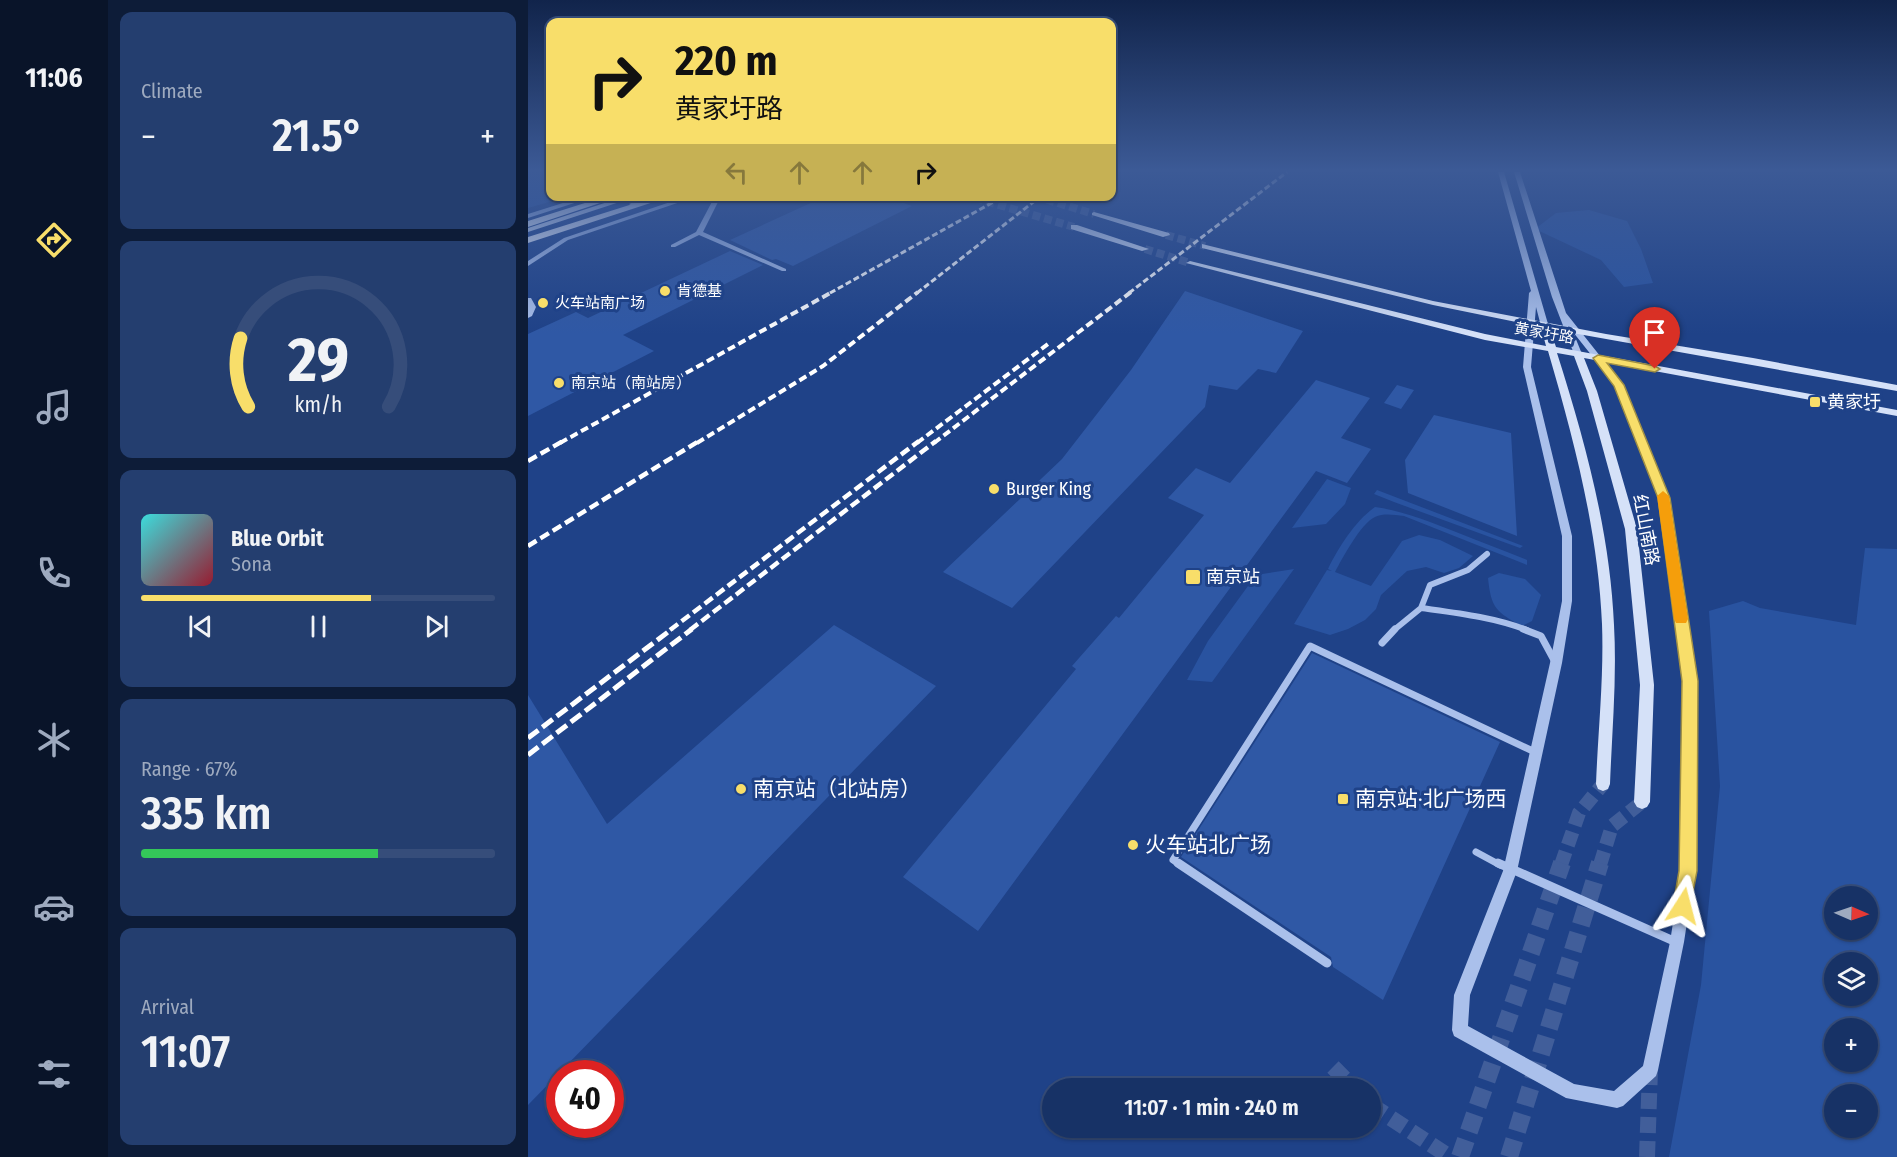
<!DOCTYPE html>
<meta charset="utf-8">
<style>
body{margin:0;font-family:"Fira Sans Condensed","Noto Sans SC",sans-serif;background:#243e6f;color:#f1f3f6;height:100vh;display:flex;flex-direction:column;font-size:22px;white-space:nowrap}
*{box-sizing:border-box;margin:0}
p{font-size:20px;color:#9eaabf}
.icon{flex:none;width:33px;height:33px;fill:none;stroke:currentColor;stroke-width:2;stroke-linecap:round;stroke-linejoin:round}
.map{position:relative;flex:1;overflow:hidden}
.drawer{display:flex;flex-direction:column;gap:12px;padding:12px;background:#0d1c38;width:420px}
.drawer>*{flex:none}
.banner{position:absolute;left:18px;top:18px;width:570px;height:183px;border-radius:12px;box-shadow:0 2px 4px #0004,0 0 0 2px #364d7a;background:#f8de6a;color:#111;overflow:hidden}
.needle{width:39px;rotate:92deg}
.controls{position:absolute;left:1296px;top:886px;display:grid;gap:12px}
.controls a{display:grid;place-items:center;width:54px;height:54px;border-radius:50%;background:#173266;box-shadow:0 2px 4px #0004,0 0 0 2px #364d7a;font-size:30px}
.speed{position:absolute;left:18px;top:1060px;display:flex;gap:12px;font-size:30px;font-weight:700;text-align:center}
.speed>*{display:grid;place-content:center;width:78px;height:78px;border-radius:50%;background:#173266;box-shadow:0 2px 4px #0004,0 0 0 2px #364d7a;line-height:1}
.speed .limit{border:9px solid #d22;background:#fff;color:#111}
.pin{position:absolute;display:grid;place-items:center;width:51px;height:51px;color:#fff;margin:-62px -26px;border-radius:50% 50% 50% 0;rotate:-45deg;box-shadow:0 0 6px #0007}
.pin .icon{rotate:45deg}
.me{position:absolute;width:66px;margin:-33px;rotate:9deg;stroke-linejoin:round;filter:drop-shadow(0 0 4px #0008)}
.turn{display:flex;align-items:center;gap:21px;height:126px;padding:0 30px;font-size:27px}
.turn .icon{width:78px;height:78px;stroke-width:2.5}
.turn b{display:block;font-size:42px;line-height:51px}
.lanes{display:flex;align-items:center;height:57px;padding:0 30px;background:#0003;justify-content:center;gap:30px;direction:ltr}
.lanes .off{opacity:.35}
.big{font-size:45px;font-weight:600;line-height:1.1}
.drawer .card{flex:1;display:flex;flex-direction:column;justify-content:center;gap:9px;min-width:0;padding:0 21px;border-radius:12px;background:#243e6f}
.drawer .dial{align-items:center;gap:0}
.dial svg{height:156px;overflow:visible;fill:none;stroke:#364d7a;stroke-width:7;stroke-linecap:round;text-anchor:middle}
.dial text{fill:#f1f3f6;stroke:none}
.song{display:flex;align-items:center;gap:18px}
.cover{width:72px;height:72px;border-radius:9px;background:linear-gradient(135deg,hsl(180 70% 55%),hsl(350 70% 35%))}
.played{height:6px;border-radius:3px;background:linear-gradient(90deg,#f8de6a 65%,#364d7a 65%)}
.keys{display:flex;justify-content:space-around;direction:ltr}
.heat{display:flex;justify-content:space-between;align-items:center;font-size:33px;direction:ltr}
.charge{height:9px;border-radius:4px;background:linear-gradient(90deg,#34c759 67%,#364d7a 0)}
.trip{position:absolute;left:514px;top:1078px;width:339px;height:60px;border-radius:30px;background:#173266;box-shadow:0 2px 4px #0004,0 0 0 2px #364d7a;font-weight:600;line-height:60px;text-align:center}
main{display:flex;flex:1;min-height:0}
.tab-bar{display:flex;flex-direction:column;width:108px;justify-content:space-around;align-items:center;background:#091429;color:#9eaabf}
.tab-bar .icon{width:42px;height:42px}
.tab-bar .current{color:#f8de6a}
.tab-bar b{font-size:27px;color:#f1f3f6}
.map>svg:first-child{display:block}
.green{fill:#2953a0;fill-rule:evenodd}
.building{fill:#2f58a5}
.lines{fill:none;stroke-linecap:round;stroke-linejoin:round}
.tertiary-tunnel{stroke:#415e9a;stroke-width:16;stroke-dasharray:16 8;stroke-linecap:butt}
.secondary-tunnel-far2{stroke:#415e9a;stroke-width:8;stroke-dasharray:8 4;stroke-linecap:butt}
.secondary-tunnel-far1{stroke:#415e9a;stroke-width:14;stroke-dasharray:14 7;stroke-linecap:butt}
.secondary-tunnel{stroke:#415e9a;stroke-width:18;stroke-dasharray:18 9;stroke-linecap:butt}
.minor-far2{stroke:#aac0eb;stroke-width:6}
.minor-far1{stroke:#aac0eb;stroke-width:7}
.minor{stroke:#aac0eb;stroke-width:9}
.tertiary{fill:#aac0eb;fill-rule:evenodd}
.secondary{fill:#d5e1f8;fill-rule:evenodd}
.primary{fill:#eef3fe;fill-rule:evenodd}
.rail-far3{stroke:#fff;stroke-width:3;stroke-dasharray:6 3;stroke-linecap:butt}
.rail-far2{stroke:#fff;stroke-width:4;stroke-dasharray:8 4;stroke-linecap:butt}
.rail-far1{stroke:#fff;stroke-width:4.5;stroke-dasharray:10 4.5;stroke-linecap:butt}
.rail{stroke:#fff;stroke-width:5;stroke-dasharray:13 5;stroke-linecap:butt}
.route{fill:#f8de6a;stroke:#a19045;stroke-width:1.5}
.slow{fill:#f59e0b}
.poi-dot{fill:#f8de6a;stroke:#1f4288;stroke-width:2}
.labels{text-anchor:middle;stroke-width:6;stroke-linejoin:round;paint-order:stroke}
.far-poi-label{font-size:15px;fill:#fff;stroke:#1f4288;text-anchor:start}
.far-street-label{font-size:15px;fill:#fff;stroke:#1f4288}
.poi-label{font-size:18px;fill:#fff;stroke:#1f4288;text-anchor:start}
.street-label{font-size:18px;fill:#fff;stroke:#1f4288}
.near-poi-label{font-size:21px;fill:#fff;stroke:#1f4288;text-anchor:start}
</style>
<main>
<nav class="tab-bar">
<b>11:06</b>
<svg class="icon current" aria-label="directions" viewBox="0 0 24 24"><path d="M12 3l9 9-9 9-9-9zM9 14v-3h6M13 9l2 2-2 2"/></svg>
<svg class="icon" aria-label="music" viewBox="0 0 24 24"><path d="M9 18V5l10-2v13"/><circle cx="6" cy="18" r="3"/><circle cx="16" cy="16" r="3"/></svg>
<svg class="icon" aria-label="phone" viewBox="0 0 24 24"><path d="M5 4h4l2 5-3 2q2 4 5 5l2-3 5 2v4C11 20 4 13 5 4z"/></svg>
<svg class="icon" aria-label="climate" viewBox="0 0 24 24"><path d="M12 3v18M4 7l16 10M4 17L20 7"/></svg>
<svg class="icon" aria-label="car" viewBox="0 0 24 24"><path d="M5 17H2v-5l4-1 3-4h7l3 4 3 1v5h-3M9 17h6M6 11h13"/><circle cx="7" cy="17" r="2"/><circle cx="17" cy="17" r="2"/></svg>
<svg class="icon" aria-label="filters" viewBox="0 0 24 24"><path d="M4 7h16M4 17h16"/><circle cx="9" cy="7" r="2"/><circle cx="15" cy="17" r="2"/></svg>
</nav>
<section class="drawer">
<div class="card"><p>Climate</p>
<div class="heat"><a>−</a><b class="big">21.5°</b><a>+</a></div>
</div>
<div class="card dial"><svg viewBox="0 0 100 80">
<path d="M14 69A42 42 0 1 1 86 69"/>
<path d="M14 69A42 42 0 0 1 10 34" stroke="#f8de6a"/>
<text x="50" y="56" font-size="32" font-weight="700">29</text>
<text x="50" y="72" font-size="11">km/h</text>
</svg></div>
<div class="card">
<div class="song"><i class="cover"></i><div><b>Blue Orbit</b><p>Sona</p></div></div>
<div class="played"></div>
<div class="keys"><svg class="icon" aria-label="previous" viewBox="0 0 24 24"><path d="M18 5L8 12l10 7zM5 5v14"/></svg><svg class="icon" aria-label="pause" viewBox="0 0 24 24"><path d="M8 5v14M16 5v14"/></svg><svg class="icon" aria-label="next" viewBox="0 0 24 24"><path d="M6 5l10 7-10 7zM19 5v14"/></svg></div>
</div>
<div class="card"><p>Range · 67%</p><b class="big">335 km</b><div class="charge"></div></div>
<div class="card"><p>Arrival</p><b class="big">11:07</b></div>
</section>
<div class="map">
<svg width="1369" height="1157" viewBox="0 0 1369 1157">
<rect width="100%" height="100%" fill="#1f4288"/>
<path class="green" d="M0,172H22V196L39,197L0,208Z
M1061,210L1099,221L1113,249L1125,283L1096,287L1073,260L1007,229L1028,213Z
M799,479L823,488L817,504L798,524L764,528Z
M849,490L995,546L992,548L866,502L846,494Z
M847,507C876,511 902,522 928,532C952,542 975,550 999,560V565L876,516C866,515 856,513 847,517C833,523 814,559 807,572L843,586L874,541L891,535L912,540L945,556L931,568L916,573L898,567L879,571L853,595L848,609L837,620L820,629L802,635L766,624L799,570L804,571L800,569C810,548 828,520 847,507Z
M1337,548L1369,549V1157H1141L1173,985L1192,786L1181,611L1215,601L1232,608L1328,625ZM1306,897H1340V930H1306ZM1306,963H1340V996H1306ZM1306,1029H1340V1062H1306ZM1306,1095H1340V1128H1306Z
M766,569L684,682L659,680L680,641L728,575Z
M971,573L997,579L1013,595L1004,621L994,626C968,612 963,608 960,578Z"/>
<path class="building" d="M298,196H357L384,206L265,266L248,259L244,260L202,240Z
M202,251L235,265L95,335L126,351L0,416V334L48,312L60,318Z
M657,291L775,331L748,373L730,369L709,390L681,385L677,407L484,608L415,572L534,459L603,370Z
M788,380L842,398L813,438L843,449L819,483L788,471L450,931L375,877L548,669L544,666L588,616L591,618L676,515L640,498L668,468L702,483Z
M869,385L886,390L873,409L856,403Z
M906,415L983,433L989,536L880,493L877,460Z
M306,625L408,686L0,1105V695L79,824Z
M784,653L972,742L855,1000L805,967L803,957L653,857Z"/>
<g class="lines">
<path class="tertiary-tunnel" d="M805,1067L827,1089
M843,1105L922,1157
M1119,1157L1122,1070"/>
<path class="secondary-tunnel-far2" d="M507,196L566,214
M447,198L546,227
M638,235L677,246
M617,249L662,263"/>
<path class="secondary-tunnel-far1" d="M1033,865L1051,813L1075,784
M1072,865L1084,826L1114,802"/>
<path class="secondary-tunnel" d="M932,1157L1034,863
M981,1157L1072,863"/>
<path class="minor-far2" d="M893,608L902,585L940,570L959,554
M866,630L893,608C929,613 965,617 999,630"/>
<path class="minor-far1" d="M995,629L1013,636L1026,660
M854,643L867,629
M948,852L972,865
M652,865L645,860L782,646L1009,753"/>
<path class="minor" d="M650,863L799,963
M970,863L1148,942"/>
<path class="tertiary" d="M970,172H976L1020,324L1013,326L1008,307L1003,367L1044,536V601L1034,663L989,871L942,995L940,1026L1046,1084L1086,1091L1115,1066L1142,942L1153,871L1156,681L1131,498L1087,385L1045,332L1054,354L1050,356L1046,354L1024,297L986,172H992L1038,313L1095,385L1141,498L1168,681L1167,871L1156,942L1130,1070L1128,1076L1095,1106L1089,1108L1038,1098L926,1036L924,1030L926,995L975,871L1022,663L1034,601V536L995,367L1001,293L1003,291Z
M57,196H68L0,218V214Z
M160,196H170L40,240L0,266V261L36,238Z
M187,196H193L175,232L258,269V271H254L171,235L147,247H143V245L168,232Z
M0,298H3L8,307L4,316L0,318Z"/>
<path class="secondary" d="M98,196H110L0,232V228Z
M120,196H131L104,206L101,204Z
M439,196H449L450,198L447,200Z
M566,212L641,233L642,235L635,237L564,215V213Z
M543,225H549L621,249L614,251L543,229Z
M674,244L905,301L1078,334L1225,358L1369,385V391L1022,329L1028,347L1369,410V416L1056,358L1069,391L1109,529L1126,685L1122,802L1119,807L1114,809L1109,807L1106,802L1112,685L1097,529L1059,391L1046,356L1029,353C1057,441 1082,532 1086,625C1089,678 1084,731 1082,784L1080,789L1075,791L1070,789L1068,784C1070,731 1076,677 1074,624C1070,531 1046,440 1020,351L957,340L658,263L662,261L957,334L1018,346L1013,327L905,305L674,248Z"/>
<path class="primary" d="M79,196H93L0,227V221Z
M130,196H144L0,243V237Z"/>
<path class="rail-far3" d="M302,293L476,196
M389,293L513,196
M601,293L759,172"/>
<path class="rail-far2" d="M32,443L304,292
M169,443L295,366L390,292
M389,443L520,344
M406,443L603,292"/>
<path class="rail-far1" d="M0,461L35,441
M0,546L171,441
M142,630L391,441
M162,630L408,441"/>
<path class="rail" d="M0,738L144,629
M0,755L164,629"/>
</g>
<linearGradient id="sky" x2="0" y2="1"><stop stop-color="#11244b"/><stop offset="0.51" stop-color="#3c5a96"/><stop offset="1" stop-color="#3c5a96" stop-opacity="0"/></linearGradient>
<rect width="1369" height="334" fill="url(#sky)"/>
<path class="route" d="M1070,355L1127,366L1132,369L1127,372L1079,363L1096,385L1142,498L1170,681L1169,871L1161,913L1155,916L1148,913L1145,906L1151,871L1154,681L1130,498L1086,386L1065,358Z"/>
<path class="slow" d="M1135,491L1141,496L1160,619L1158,623H1148L1146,619L1129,496Z"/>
<g class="poi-dot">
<circle cx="137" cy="291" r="6"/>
<circle cx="15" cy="303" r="6"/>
<circle cx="31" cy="383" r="6"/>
<rect x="1281" y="396" width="12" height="12" rx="3"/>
<circle cx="466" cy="489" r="6"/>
<rect x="657" y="569" width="16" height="16" rx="3"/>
<circle cx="213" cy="789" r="6"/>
<rect x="809" y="793" width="12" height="12" rx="3"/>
<circle cx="605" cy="845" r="6"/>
</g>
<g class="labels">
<g class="far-poi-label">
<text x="149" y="296">肯德基</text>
<text x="27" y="308">火车站南广场</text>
<text x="43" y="388">南京站（南站房）</text>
</g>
<g class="far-street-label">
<text transform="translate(1016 333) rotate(10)" y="5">黄家圩路</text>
</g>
<g class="poi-label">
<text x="1299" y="408">黄家圩</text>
<text x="478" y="495">Burger King</text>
<text x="678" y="583">南京站</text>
</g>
<g class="street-label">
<text transform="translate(1118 530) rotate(79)" y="6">红山南路</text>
</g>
<g class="near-poi-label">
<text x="225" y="796">南京站（北站房）</text>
<text x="827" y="806">南京站·北广场西</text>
<text x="617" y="852">火车站北广场</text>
</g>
</g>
</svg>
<div class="controls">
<a><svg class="needle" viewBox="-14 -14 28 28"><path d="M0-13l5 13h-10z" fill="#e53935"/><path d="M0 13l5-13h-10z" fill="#9eaabf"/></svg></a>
<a><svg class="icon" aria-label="layers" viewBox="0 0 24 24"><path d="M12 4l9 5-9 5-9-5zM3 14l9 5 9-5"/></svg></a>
<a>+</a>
<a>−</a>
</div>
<div class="speed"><div class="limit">40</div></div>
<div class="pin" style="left:1127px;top:369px;background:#d93025"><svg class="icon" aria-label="arrive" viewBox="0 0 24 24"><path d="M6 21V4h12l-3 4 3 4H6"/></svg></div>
<svg class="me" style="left:1155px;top:906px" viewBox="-20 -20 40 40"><path d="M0-17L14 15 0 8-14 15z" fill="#f8de6a" stroke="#fff" stroke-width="4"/></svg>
<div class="trip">11:07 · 1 min · 240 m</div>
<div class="banner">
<div class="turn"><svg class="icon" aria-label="right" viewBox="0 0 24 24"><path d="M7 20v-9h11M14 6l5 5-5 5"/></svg><div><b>220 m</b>黄家圩路</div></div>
<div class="lanes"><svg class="icon off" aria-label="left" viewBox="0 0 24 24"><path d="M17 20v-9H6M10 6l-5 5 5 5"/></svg><svg class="icon off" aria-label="ahead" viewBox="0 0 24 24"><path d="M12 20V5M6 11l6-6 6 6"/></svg><svg class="icon off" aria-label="ahead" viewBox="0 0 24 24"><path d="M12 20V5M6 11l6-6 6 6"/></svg><svg class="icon" aria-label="right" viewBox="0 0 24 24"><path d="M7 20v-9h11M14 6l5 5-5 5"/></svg></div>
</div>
</div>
</main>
